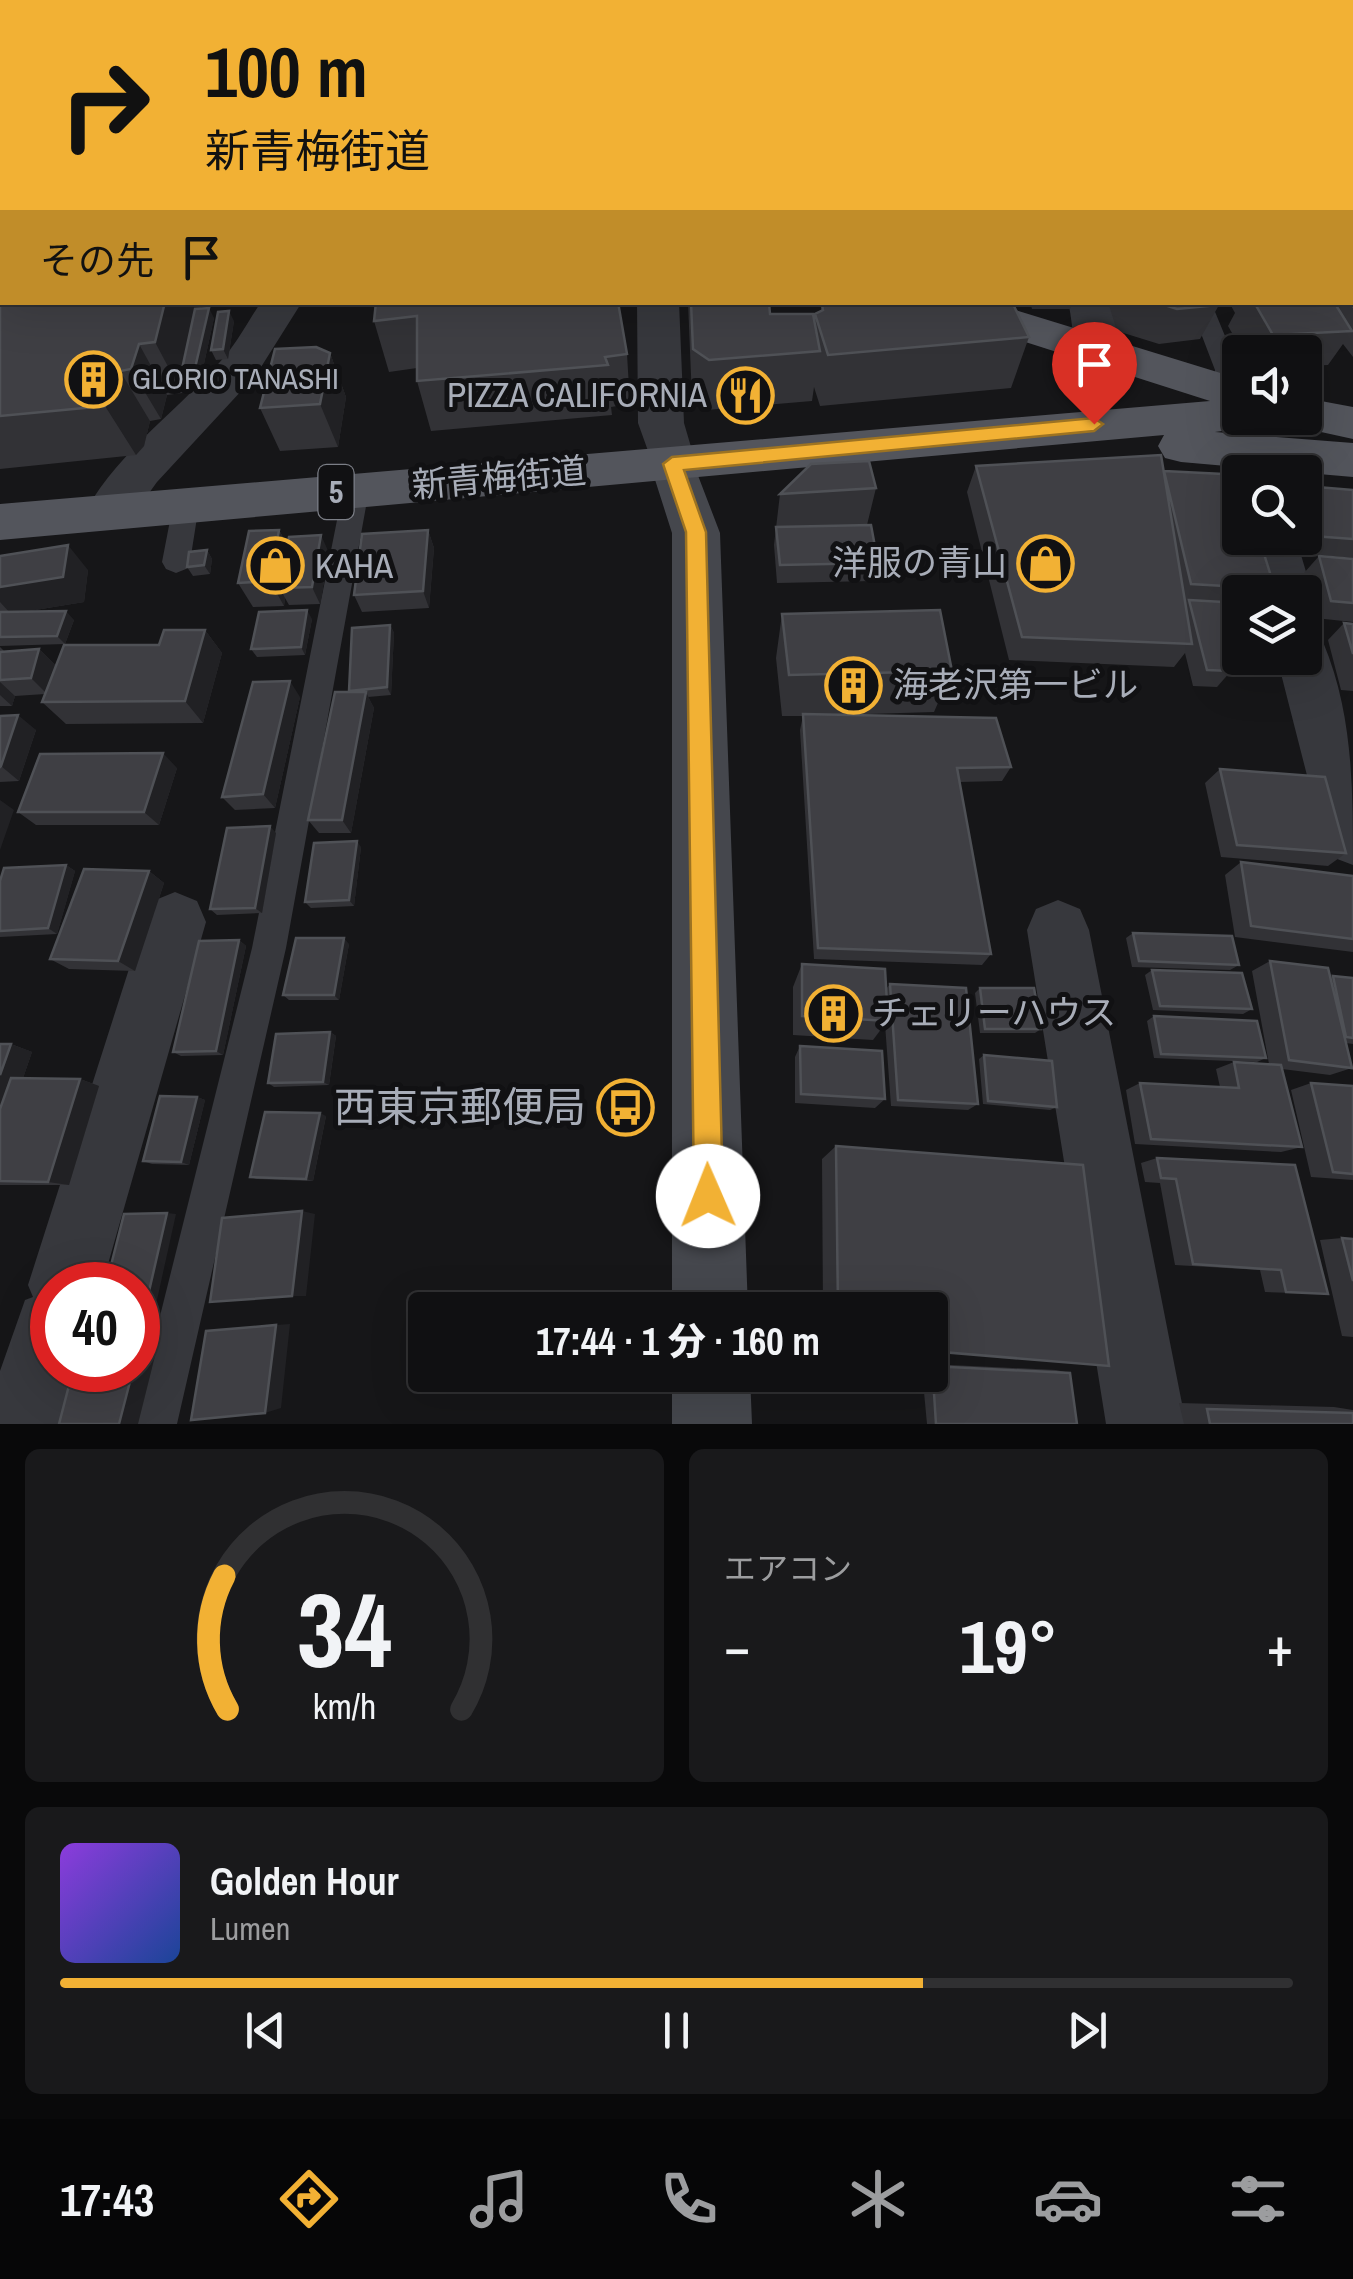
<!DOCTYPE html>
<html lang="ja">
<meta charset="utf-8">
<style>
body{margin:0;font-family:"Archivo Narrow","Noto Sans JP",sans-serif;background:#19191b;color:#f1f3f6;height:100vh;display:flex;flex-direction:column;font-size:38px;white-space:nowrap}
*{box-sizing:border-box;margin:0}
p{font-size:32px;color:#9c9d9f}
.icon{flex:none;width:55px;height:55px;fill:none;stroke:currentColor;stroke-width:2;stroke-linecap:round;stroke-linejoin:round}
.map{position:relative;height:1424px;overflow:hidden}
.panel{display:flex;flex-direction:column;gap:25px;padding:25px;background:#09090a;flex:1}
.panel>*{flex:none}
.top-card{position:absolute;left:0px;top:0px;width:1355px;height:305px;box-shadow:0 10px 40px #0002,0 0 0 2px #303032;background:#f2b134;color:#111;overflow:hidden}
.tools{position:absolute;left:1222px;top:335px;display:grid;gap:20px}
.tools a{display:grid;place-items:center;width:100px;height:100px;border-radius:10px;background:#101012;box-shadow:0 10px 40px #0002,0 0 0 2px #303032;font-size:50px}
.speed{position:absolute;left:30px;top:1262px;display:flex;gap:20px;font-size:50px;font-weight:700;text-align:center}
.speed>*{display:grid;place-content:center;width:130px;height:130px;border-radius:50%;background:#101012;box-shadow:0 10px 40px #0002,0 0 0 2px #303032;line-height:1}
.speed .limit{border:15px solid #d22;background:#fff;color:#111}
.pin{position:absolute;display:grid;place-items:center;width:85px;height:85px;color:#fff;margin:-102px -42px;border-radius:50% 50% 50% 0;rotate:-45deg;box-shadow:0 0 10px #0007}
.pin .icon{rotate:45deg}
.me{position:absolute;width:110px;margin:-55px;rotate:359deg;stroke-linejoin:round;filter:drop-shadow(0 0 8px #0008)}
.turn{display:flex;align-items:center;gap:35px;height:210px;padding:0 40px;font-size:45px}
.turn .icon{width:130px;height:130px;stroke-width:2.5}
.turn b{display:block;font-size:70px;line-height:85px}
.then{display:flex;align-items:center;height:95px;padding:0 40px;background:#0003;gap:20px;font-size:38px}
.big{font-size:75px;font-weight:800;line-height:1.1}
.panel .widget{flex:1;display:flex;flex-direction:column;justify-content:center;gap:15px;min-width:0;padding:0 35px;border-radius:15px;background:#19191b}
.panel .dial{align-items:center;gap:0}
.dial svg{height:260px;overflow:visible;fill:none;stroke:#303032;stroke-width:7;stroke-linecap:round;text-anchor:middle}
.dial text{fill:#f1f3f6;stroke:none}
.song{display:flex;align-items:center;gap:30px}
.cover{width:120px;height:120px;border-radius:15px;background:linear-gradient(135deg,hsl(270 70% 55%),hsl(220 70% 35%))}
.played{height:10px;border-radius:5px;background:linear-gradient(90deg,#f2b134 70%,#303032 70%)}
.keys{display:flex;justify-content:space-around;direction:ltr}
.heat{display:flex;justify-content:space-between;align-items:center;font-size:55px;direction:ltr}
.panel .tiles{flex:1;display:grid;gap:25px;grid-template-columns:1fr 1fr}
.widget:last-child{grid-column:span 2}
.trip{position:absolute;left:408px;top:1292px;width:540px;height:100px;border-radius:10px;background:#101012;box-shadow:0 10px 40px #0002,0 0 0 2px #303032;font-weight:800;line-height:100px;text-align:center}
.tab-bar{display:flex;height:160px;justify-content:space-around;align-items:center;background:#060607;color:#9c9d9f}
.tab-bar .icon{width:70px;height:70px}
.tab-bar .selected{color:#f2b134}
.tab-bar b{font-size:45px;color:#f1f3f6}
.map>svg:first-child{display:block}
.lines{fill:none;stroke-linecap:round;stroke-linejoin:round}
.lane{fill:#37383d;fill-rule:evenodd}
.street{fill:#37383d;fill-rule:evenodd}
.secondary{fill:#45474d;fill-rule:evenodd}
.primary{fill:#53555c;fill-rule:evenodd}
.wall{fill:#323236}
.shaded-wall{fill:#212124}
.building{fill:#3f3f44;stroke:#4f5156;stroke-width:2.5}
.route{fill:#f2b134;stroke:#9d7322;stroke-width:2.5}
.labels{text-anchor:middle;stroke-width:10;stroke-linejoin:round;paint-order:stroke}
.far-poi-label{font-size:30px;fill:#a8adb8;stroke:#111113;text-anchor:start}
.shield{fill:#111113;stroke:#7b7e86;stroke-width:2.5}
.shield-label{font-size:32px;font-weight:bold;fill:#a8adb8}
.poi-label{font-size:35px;fill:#a8adb8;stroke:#111113;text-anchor:start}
.street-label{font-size:35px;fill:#a8adb8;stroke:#111113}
.near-poi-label{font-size:42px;fill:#a8adb8;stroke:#111113;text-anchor:end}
</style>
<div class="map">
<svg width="1353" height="1424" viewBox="0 0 1353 1424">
<rect width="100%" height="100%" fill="#161618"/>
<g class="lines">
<path class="lane" d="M597,0H613V2H597Z
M1189,302H1211L1239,370L1234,397L1225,399L1213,391L1215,370Z
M356,480L365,483L369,490L286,948L177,1424H133L252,948L343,490L347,483Z
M186,495L195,498L199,505L190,562L186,569L176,573L166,569L162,562L173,505L177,498Z"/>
<path class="street" d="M481,0H511L512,2H482Z
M261,302H302L256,375L157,482L126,525L109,530L92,525L85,512C120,449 181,409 226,355C239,339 249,320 261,302Z
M637,302H679L684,423L696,464L689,476L673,481L657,476L638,423Z
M1068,302H1109C1116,323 1125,342 1112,362L1097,366L1082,362C1072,347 1073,321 1068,302Z
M1247,538H1296L1312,592L1305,606V592H1262Z
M1305,636L1323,642C1353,713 1353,788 1353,865L1332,857L1323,838L1277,658H1305Z
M175,892L197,901L206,922L102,1285H52V1370H78L63,1424H0V1371L25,1300L33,1297L28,1285L144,922L153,901Z
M1058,900L1080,909L1089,930L1186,1424H1106L1027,930L1036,909Z"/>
<path class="secondary" d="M673,447L689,452L720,533L748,1310H672V533L650,464L657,452Z
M672,1375H750L752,1424H672Z"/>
<path class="primary" d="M0,105H2V125H0Z
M923,302H989L1240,379V418H1261L1256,426L1215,432L1353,443V477L1181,462L1165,458L1158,446L1164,435L0,540V504L1210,401L928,311Z
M1305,398L1353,407V439L1289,425L1285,418H1305Z"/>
</g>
<path class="wall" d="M796,0H868V2H797Z
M899,0H1001V2H900Z
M0,176H2V231H0Z
M1353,181V357L1343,344L1328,365L1305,366V352H1243L1228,326L1235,313L1229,302H1352Z
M0,256L201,309L214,318L198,391L184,392L183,390L182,393L167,395L161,419L150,421L144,446L136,455L0,469Z
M376,302L627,354L630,404L611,407L612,415L431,431L417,381V368L389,372L374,321Z
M688,302H769L770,314L814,320L815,314L821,311L822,305H828V302H1012L1029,337L1011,388L820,406L814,387L812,401L707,410L692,399Z
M1030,302H1073L1070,309H1032Z
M1108,302H1218L1219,305L1200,339L1159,344L1117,331Z
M234,321L228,359L216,360L211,350Z
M330,353L346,397L338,447L280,451L260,408Z
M976,466L1164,471L1225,482L1275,589L1272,592H1240V658H1289L1274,673L1231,671L1217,687L1193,686L1185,653L1174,667L1009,660L967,492Z
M1305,486L1353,490V558L1298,553L1294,538H1305Z
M876,488L867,525L878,563L873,581L777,583L774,545L780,494Z
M279,530L288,546L329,553L320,604L289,605L285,598L284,606L253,607L238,583Z
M428,530L434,548L429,608L362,612L354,595Z
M207,550L212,559L210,574L193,576L187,567Z
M0,556L88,570L84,602L23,612L74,620L65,644L0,646Z
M1319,556L1353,559V622L1315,618L1304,573Z
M782,614L952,671L934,712L836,715L1011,767L1002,781L959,782L991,954L982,965L814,959L800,730L803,716H782L776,658Z
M312,619L305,655L257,657L251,649Z
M1344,623L1353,624V691L1341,690L1328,640Z
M390,625L394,633L391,695L368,697L374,708L351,833H319L308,820L349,691Z
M205,630L222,653L203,723L66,724L42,702L45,694L15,696L12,706H0V647L4,651L39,649L55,665L52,675Z
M300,697L275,808L235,810L222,797Z
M0,716L36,730L19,781L0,782Z
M177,768L159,825H36L18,812Z
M1220,769L1346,853L1328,866L1221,857L1205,783Z
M276,833L262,913L217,915L210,909Z
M361,847L354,906L311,908L305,902Z
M1241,862L1353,876V952L1235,937L1225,875Z
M66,865L75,871L57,934L0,937V881Z
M149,871L164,883L135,971L69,969L50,959Z
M1133,933L1239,965L1230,970L1132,967L1126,938Z
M239,940L246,946L223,1055L181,1056L173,1052Z
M349,944L339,1000H289L283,995Z
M1270,961L1330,977L1333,976L1353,978V1044L1346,1043L1352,1068L1330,1075L1282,1069L1302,1147L1281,1152L1135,1144L1126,1090L1140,1083L1220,1087L1216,1069L1234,1062L1269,1064L1252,971Z
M802,964L886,989L890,984L978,1104L968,1110L891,1106L885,1024L873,1040L793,1035V987Z
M1152,970L1252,1009L1243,1014L1153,1010L1145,975Z
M980,988L1041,1029L1035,1033H980L975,993Z
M1154,1016L1266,1058L1257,1062L1154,1058L1147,1021Z
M330,1032L336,1036L329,1085L274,1087L268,1083Z
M0,1044H11L32,1052L23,1078L80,1079L99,1086L69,1185H0Z
M800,1046L885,1099L875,1108L795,1103V1057Z
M984,1055L1057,1107L1050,1110L983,1104L979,1059Z
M1311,1083L1353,1086V1180L1311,1177L1291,1090Z
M197,1097L205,1100L189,1165L152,1164L143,1161Z
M326,1116L313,1181L257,1179L250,1177Z
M836,1146L930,1310H823L822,1159Z
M1157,1158L1328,1294L1265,1292L1260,1270L1175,1265L1160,1183L1145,1182L1141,1163Z
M1342,1238L1353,1239V1337L1342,1336L1320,1240Z
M930,1364L1056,1370L1070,1373L1077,1424H927L924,1392L911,1391L902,1388V1375H930Z
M1179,1403L1334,1407L1353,1410V1424H1184Z"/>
<path class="shaded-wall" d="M0,0H122V2H2Z
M273,0H292V2H273Z
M165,302L202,303L185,382L179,383L183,390L182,393L155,342Z
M209,308L214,318L198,391L192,381Z
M229,311L234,321L228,359L223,349Z
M139,344L167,395L161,419L131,369Z
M330,353L346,397L338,447L320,404Z
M120,371L150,421L144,446L136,455L105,406Z
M279,530L292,555L280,588L285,598L284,606L270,581Z
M428,530L434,548L429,608L423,591Z
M321,535L329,553L320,604L312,587Z
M68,545L88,570L84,602L11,614L0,602V587Z
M207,550L212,559L210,574L204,565Z
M307,610L312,619L305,655L301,647Z
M66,611L74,620L65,644L57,636Z
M390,625L394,633L391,695L387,687Z
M205,630L222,653L203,723L185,701Z
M39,649L55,665L47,694L31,678Z
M290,681L300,697L275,808L263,794Z
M0,682L15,696L12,706L0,695Z
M366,692L374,708L351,833L342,820Z
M18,715L36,730L19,781L1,766Z
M163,753L177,768L159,825L144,812Z
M0,800L14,810L0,850Z
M270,826L276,833L262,913L255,908Z
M357,841L361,847L354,906L349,900Z
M66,865L75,871L57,934L48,928Z
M149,871L164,883L135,971L118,961Z
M344,938L349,944L339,1000L334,995Z
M239,940L246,946L223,1055L216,1051Z
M330,1032L336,1036L329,1085L323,1082Z
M11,1044L32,1052L0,1145V1075Z
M80,1079L99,1086L69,1185L48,1182Z
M197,1097L205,1100L189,1165L181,1162Z
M320,1113L326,1116L313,1181L306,1179Z
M302,1211L315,1214L306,1296H292Z
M167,1213L176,1214L157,1300H147Z
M290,1324L281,1408L265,1413L276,1325Z
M159,1340L138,1424H119L133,1370H138V1351L140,1341Z"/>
<path class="building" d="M0,0H36L35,2H2V9H0Z
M184,0H273V2H275H185Z
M1031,0H1079L1081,2H1032Z
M0,46H2V71H0Z
M0,176H2V212H0Z
M1352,181H1353V306L1350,302H1352Z
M0,256H2V302H165L155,342L139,344L131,369L120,371L113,397L105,406L0,416Z
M376,302H618L627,354L605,357L608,365L417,381V316L374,321Z
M691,302H769L770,314H813L820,351L709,360L693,349Z
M834,302H1012L1029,337L828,355L815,314L823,310L822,305L835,304Z
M1155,302H1218L1219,305L1177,309Z
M1254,302H1334L1352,331L1273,335Z
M209,308L192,381L179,383L195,309Z
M229,311L223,349L211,350L218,312Z
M316,347L330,353L320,404L260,408L275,349Z
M1161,455L1192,644L1022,637L976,466Z
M869,461L876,488L780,494L811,464Z
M1164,471L1223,474L1225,482L1240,483V538H1259L1275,589L1191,584Z
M1305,486L1353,490V539L1313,536L1305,507Z
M871,525L878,563L780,565L776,527Z
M279,530L270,581L238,583L249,531Z
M428,530L423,591L354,595L362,534Z
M321,535L312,587L280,588L289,537Z
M68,545L63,577L0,587V556Z
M207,550L204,565L187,567L189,552Z
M1319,556L1353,559V603L1331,601Z
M1189,600L1240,603V655L1227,654L1231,671L1207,670Z
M307,610L301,647L251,649L259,612Z
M940,610L952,671L789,675L782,614Z
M66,611L57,636L0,637V612Z
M1344,623L1353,624V654Z
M390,625L387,687L349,691L352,628Z
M164,630H205L185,701L42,702L64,645H159Z
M39,649L31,678L0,680V652Z
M290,681L263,794L222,797L253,682Z
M335,692H366L342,820H308Z
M803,714L996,718L1011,767L957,768L991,954L818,948Z
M18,715L1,766L0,767V716Z
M163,753L144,812H18L40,754Z
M1220,769L1325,777L1346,853L1237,845Z
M270,826L255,908L210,909L227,828Z
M357,841L349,900L305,902L314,843Z
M1241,862L1353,876V939L1251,926Z
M66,865L48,928L0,931V881L4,868Z
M84,869L149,871L118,961L50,959Z
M1133,933L1232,936L1239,965L1139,961Z
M296,938H344L334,995H283Z
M239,940L216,1051L173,1052L199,941Z
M1270,961L1328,968L1352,1068L1289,1060Z
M802,964L885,969L888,1021L802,1016Z
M1152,970L1242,973L1252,1009L1160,1006Z
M1333,976L1353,978V1038L1346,1037Z
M890,984L966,988L978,1104L898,1100Z
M980,988H1034L1041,1029H985Z
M1154,1016L1257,1021L1266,1058L1161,1054Z
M330,1032L323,1082L268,1083L276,1034Z
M0,1044H11L0,1075Z
M800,1046L882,1051L885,1099L801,1094Z
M984,1055L1052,1061L1057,1107L988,1101Z
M1234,1062L1281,1065L1302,1147L1151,1139L1140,1083L1239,1088Z
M11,1078L80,1079L48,1182L0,1181V1109Z
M1311,1083L1353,1086V1174L1333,1172Z
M160,1096L197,1097L181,1162L143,1161Z
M265,1112L320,1113L306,1179L250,1177Z
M836,1146L1083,1165L1109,1366L930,1351V1310H838Z
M1157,1158L1295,1165L1328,1294L1286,1292L1281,1270L1193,1264L1176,1179L1161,1178Z
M302,1211L292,1296L210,1302L222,1218Z
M167,1213L147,1300L138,1301V1285H106L124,1214Z
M1342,1238L1353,1239V1281Z
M276,1325L265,1413L191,1420L206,1331Z
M930,1366L1070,1373L1077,1424H936L934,1393L911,1391L910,1375H930Z
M73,1370H133L119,1424H59Z
M1207,1409L1353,1413V1424H1210Z"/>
<path class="route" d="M1094,418L1103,424L1094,431L684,470L706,532L723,1196L719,1206L708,1211L698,1206L694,1196L686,532L663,464L672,457Z"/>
<defs>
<symbol id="building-ring" viewBox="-11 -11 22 22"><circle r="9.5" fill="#111113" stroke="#f2b134" stroke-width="1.5"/><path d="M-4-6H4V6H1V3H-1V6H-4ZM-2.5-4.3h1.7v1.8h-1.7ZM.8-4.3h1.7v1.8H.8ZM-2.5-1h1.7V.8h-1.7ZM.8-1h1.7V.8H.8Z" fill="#f2b134"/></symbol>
<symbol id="restaurant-ring" viewBox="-11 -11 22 22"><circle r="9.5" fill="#111113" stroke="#f2b134" stroke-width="1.5"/><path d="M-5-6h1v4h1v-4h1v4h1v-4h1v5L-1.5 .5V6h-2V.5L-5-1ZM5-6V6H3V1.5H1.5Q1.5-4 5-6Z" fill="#f2b134"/></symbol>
<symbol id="shop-ring" viewBox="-11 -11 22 22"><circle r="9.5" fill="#111113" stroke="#f2b134" stroke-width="1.5"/><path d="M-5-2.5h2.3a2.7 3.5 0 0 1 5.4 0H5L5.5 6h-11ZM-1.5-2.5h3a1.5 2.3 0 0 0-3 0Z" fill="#f2b134"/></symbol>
<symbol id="bus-ring" viewBox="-11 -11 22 22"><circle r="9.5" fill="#111113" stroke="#f2b134" stroke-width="1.5"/><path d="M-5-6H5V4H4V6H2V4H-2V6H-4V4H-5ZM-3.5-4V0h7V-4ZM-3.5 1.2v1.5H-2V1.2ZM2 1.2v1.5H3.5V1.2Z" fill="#f2b134"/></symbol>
</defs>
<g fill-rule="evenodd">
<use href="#building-ring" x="62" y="348" width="63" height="63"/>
<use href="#restaurant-ring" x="714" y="364" width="63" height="63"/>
<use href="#shop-ring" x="1014" y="532" width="63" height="63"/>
<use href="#shop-ring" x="244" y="534" width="63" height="63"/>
<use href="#building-ring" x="822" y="654" width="63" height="63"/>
<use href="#building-ring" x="802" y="982" width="63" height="63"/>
<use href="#bus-ring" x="594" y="1076" width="63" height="63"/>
</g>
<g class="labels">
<g class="far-poi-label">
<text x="132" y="389">GLORIO TANASHI</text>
</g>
<rect class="shield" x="318.5" y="465" width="35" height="54" rx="8"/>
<g class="shield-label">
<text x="336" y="503">5</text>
</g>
<g class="poi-label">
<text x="707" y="407" text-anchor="end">PIZZA CALIFORNIA</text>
<text x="1007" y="575" text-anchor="end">洋服の青山</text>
<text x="315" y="578">KAHA</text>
<text x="893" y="697">海老沢第一ビル</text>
<text x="872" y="1025">チェリーハウス</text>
</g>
<g class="street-label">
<text transform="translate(499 478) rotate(-5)" y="12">新青梅街道</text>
</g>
<g class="near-poi-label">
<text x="586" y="1122">西東京郵便局</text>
</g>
</g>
</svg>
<div class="tools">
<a><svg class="icon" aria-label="sound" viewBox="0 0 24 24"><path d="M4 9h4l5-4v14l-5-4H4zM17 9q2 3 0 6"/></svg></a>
<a><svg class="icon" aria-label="search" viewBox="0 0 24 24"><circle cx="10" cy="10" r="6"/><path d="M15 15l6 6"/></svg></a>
<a><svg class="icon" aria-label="layers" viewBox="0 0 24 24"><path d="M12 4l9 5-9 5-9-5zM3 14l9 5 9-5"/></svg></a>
</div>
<div class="speed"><div class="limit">40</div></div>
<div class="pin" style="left:1094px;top:424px;background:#d93025"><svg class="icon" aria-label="arrive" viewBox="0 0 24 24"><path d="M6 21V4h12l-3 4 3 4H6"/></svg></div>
<svg class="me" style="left:708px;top:1196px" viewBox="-20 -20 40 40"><circle r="19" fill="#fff"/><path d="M0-13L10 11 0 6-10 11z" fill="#f2b134"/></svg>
<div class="trip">17:44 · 1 分 · 160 m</div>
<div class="top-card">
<div class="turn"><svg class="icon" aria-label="right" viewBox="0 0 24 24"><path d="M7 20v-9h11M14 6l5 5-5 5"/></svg><div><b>100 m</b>新青梅街道</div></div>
<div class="then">その先<svg class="icon" aria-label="arrive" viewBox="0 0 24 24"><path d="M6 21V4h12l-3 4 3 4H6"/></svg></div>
</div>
</div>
<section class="panel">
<div class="tiles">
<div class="widget dial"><svg viewBox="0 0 100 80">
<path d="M14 69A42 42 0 1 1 86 69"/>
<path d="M14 69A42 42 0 0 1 13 28" stroke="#f2b134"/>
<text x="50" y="56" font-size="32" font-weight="700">34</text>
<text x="50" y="72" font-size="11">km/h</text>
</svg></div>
<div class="widget"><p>エアコン</p>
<div class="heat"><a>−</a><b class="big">19°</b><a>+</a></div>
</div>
<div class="widget">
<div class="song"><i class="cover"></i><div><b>Golden Hour</b><p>Lumen</p></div></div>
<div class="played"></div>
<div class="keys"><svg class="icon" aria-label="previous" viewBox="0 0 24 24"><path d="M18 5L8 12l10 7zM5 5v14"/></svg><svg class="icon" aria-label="pause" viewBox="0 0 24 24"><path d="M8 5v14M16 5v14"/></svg><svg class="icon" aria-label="next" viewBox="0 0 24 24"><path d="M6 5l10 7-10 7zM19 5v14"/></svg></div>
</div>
</div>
</section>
<nav class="tab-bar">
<b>17:43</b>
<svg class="icon selected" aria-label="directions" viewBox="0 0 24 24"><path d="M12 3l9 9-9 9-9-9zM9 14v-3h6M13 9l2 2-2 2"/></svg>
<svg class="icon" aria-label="music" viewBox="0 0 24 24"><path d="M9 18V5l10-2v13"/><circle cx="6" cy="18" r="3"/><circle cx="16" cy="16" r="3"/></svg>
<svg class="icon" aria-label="phone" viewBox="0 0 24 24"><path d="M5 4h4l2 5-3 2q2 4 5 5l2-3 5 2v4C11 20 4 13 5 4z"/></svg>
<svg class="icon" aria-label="climate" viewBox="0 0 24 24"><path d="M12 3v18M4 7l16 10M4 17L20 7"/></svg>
<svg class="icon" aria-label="car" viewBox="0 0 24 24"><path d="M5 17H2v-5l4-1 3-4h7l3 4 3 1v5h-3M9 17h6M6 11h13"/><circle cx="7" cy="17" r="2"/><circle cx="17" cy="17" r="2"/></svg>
<svg class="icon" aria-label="filters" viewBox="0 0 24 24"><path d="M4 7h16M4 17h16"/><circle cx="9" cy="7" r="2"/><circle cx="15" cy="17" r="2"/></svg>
</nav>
